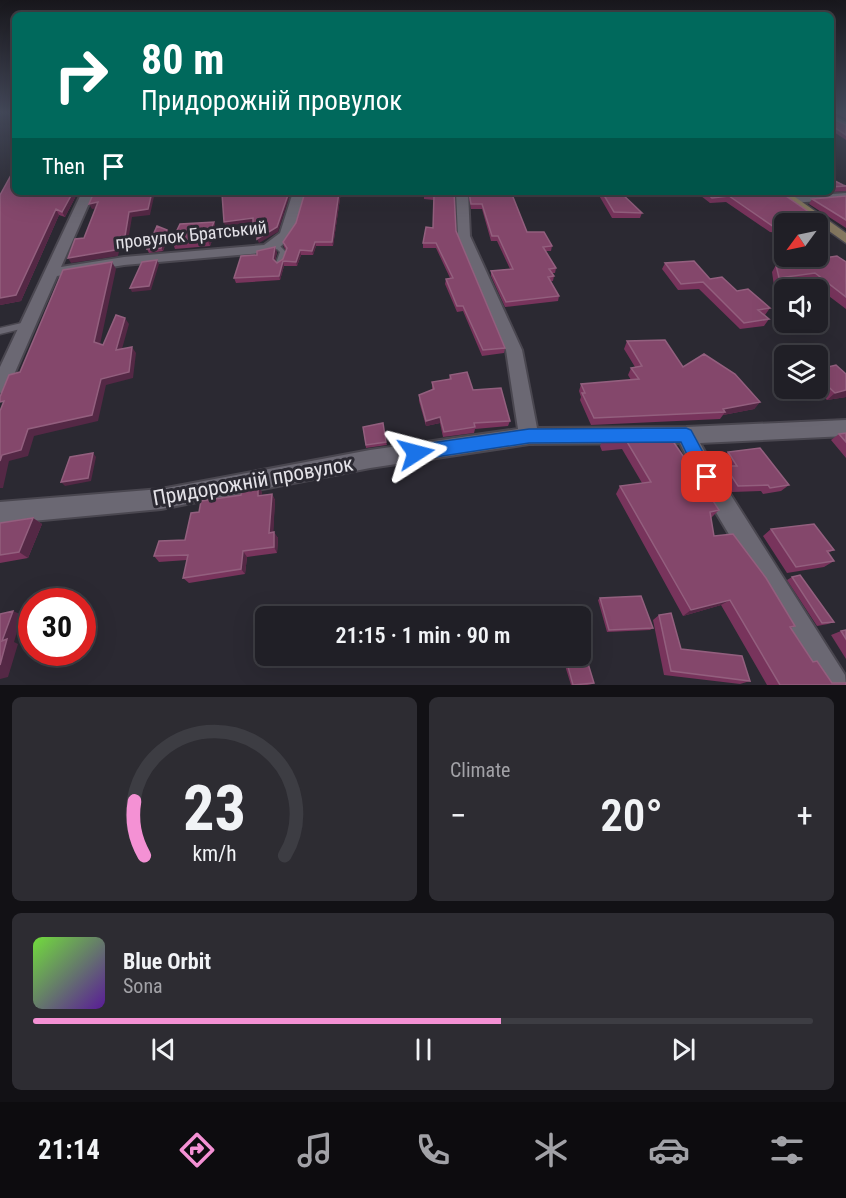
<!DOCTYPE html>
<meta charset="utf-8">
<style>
body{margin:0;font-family:"Roboto Condensed",sans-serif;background:#2d2c32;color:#f1f3f6;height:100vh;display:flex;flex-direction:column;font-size:22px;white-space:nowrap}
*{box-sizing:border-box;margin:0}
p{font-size:20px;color:#a2a2a7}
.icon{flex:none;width:33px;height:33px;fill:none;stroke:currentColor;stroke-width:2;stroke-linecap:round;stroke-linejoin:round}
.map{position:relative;height:685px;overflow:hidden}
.panel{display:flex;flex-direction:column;gap:12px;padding:12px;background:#121115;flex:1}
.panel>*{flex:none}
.banner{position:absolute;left:12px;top:12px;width:822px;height:183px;border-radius:9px;box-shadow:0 6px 24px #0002,0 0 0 2px #3d3d43;background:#00695c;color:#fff;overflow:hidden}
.needle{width:39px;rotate:237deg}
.controls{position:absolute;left:774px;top:213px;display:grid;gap:12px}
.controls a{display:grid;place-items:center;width:54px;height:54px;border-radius:9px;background:#201f26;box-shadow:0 6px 24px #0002,0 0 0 2px #3d3d43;font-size:30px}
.speed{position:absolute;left:18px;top:588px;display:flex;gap:12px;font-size:30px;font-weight:700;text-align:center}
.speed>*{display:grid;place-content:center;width:78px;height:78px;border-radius:50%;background:#201f26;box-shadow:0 6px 24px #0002,0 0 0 2px #3d3d43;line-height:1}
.speed .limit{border:9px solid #d22;background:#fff;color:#111}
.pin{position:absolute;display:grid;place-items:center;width:51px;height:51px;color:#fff;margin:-26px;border-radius:12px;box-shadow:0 3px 9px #0006}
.me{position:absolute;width:66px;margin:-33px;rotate:81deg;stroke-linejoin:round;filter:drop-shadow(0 0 4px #0008)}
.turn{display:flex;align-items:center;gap:21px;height:126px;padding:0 30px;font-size:27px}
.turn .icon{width:78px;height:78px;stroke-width:2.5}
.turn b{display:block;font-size:42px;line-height:51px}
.then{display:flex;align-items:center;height:57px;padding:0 30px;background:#0003;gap:12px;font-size:22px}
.big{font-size:45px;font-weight:600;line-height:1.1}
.panel .widget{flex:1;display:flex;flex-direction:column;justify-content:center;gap:9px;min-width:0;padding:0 21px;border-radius:9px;background:#2d2c32}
.panel .dial{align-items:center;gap:0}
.dial svg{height:156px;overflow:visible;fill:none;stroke:#3d3d43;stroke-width:7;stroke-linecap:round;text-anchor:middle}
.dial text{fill:#f1f3f6;stroke:none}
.song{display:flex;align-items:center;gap:18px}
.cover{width:72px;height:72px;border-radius:9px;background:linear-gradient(135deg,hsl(100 70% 55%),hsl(270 70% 35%))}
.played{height:6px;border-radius:3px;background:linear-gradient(90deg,#f491d4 60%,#3d3d43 60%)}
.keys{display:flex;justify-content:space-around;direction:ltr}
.heat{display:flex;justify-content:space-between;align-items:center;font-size:33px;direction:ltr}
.panel .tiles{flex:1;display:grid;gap:12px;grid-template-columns:1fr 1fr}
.widget:last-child{grid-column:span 2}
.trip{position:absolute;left:255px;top:606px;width:336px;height:60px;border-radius:9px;background:#201f26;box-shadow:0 6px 24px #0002,0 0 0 2px #3d3d43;font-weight:600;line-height:60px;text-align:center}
.dock{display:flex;height:96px;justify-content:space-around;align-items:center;background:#0d0c0f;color:#a2a2a7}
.dock .icon{width:42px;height:42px}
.dock .selected{color:#f491d4}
.dock b{font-size:27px;color:#f1f3f6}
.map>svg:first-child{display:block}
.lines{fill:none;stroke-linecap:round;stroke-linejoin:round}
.lane-casing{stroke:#4a4750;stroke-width:3}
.street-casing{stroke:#4a4750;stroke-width:4}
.secondary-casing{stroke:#4a4750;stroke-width:3}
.lane{fill:#6b6873;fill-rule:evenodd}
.street{fill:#6b6873;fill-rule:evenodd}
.secondary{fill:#867961;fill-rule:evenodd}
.wall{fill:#78345c}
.shaded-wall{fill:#542845}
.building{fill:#84476b;stroke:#935f7e;stroke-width:1.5}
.route{fill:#1a73e8;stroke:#114b97;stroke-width:1.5}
.labels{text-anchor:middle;stroke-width:6;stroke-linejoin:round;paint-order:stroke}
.street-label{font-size:18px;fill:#e4e2e8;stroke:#2b2932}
.near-street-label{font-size:21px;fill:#e4e2e8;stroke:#2b2932}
</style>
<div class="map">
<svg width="846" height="685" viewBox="0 0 846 685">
<rect width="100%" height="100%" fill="#2b2932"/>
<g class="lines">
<defs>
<path id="lane" d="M277,244L279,245L286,252L282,263L279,265L276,263L280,252L274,246Z
M26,322L30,325L29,327L0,334V328Z"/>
<path id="street" d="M831,114L846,122V129L831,121Z
M82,192H94L61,267L124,257L264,245L280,233L293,192H305C299,216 296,240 272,252L124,265L57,276L9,386L6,391L0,393V367Z
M456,192H468L470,236L522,350L537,428L686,427L846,420V436L700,443L715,470L845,675L846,685H819L699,484L680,443L529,444L370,468L161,509L0,524V502L161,489L370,450L518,429L506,350L458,236Z
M846,193V199L792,203L786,200L792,197Z"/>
<path id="secondary" d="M774,192H788L846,233V243Z"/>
</defs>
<use href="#lane" class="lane-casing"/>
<use href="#street" class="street-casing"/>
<use href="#secondary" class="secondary-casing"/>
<use href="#lane" class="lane"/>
<use href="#street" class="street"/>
<use href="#secondary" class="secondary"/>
</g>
<path class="wall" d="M833,112H846V119Z
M831,118L846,125V140L831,130Z
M831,179L843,185H846V191L831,192Z
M15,192H78L65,217L59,215L21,301L0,305V195Z
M305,192H341L333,246H316L313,255H301L297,266H284L280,280L236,283L234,278L277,252L275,261L277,263L283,259L286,250L284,247L283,242L296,223Z
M418,192H454L456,231L505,348L504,353L482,356L463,311L457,312L445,284L446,279L450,278L436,248H423V243L433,228L434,200L424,199V194H418Z
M468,192H511L527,232L552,246L551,251H546L556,268L555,273H552L554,276L553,281H551L559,296L558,301L505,307L491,276V271L510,269L497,241H491L482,209H471Z
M597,192H620L642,213L640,218H612Z
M696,192H780L826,224L822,229L818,230V224H784V233H778L770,232L726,202L710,203Z
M792,192H829L795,194Z
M846,196V228L809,204L812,199Z
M214,222L216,229L210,246L175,249L172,241Z
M169,234L163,251L149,253L147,249Z
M846,262V309L809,281L774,286L772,272L776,265Z
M665,263L710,279L737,291L770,308L765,315H764L769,319L764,326L740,329L699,289L678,290L662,269Z
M627,341L683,367L760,402L754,409L723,415L720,419L591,425L580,400L581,397L579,391L581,384L631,380L628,375L631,368L635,367L624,349Z
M818,361L828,367L846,397L827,400L815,388H818Z
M450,375L473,390L510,421L508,426L475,429L474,433L443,437L440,423L426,426L419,401V395L432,390V382L449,380Z
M363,427L386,442L387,445L366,448Z
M846,433V458L831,440L839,434Z
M670,437L690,466L706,482L703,485L719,510L711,518L714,536L795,626L791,628L813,662L832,683L846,685H767L721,605L683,616L616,494L620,486L642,483L622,449L602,451L600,446L604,438Z
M728,452L789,485L781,491L763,494L761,491L732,492L719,473L725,466H726L722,459Z
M262,492L261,495L272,494L275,500L273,532L278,538L277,553L247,557L245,574L189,583L183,578L187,560L159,562L154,556L185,540L199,512L241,495Z
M33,518L42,524L28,558L0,563V523Z
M771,529L834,550L828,553L834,561L824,567L787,573L763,536Z
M792,577L834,622L828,624L817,626L787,580Z
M600,598L653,628L650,630L607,632L598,600Z
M659,615L681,649L750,681L740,684L664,675L653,620Z
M846,630V659L831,635L841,631Z
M562,656H580L594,683L592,684L587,685H571Z"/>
<path class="shaded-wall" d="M73,192H78L65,217L62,212Z
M152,192H155L150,215L132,217L128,241L121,242L118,256L71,263L68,258L118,237L129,212Z
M289,192H291L278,232L259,243L257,239Z
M339,192H341L333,246L332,242Z
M98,202L100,208L92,209L89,204Z
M56,209L59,215L21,301L0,305V298Z
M253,218L254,222L225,226L224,222Z
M214,222L216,229L210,246L207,239Z
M253,226H258L259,230H254Z
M167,230L169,234L163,251L161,248Z
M315,242L316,246L313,255L312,251Z
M275,247L277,252L274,264L273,259Z
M300,250L301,255L297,266L296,262Z
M157,260L159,264L151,290L132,292L130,288Z
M283,261L284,266L280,280L279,276Z
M112,262L116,269L99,349L94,342Z
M125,318L129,324L120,356L116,350Z
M132,347L136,353L133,378L106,385L98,421L34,436L28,456L9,461L3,488H0V461L2,455L28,429L101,379Z
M846,390V397L827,400L835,393Z
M760,402L754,409L723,415L725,412L723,409Z
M440,417V423L426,426V421Z
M93,453L96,457L91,481L65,486L61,482Z
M258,485L262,492L261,502L258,496Z
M272,494L275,500L273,539L269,533Z
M33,518L42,524L28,558L19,552Z
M274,532L278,538L277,553L274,547Z
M243,551L247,557L245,574L241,569Z
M730,600L721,605L683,616L691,610Z
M13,611L22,615L14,642L18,644L8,677L0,679V665L2,641Z"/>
<path class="building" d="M831,118L846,125V135L831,125Z
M15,168V192H73L62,212L56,209L16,295L0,298V195Z
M831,179L843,185L846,186L831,187Z
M94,192H152L148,209L129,212L125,236L118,237L115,250L68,258L75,239L84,238L98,202L89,204Z
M237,192H289L277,227L257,239L258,226H253V218L224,222L222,194Z
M305,192H339L332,242H315L312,251L300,250L296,262L283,261L279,276L234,278L241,256L257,255V251L275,247L273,259L277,263L283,259L287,248L283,242L296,223Z
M424,192H454L456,231L505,348L483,350L463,306H457L446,279L453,278L436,243H423L426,227L433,228L434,195H424Z
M469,192H511L527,232H544L552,246L543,247L556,268L549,269L554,276L548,277L559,296L506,302L491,271L513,269L498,236H492L482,204H471Z
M602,192H620L642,213L614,212Z
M705,192H780L826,224H784V228L774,227L729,196L712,198Z
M846,196V220L812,199Z
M214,222L207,239L172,241L180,224Z
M157,226L167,230L161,248L147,249Z
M837,256L846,262V297L815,273L779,278L776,265Z
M157,260L149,286L130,288L142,262Z
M694,261L710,279L722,277L737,291L748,289L770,308L758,310L769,319L744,323L703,282L681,284L665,263Z
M112,262L94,342L103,345L116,315L125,318L116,350L132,347L129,372L101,379L92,415L28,429L21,450L2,455L0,461V411L4,401L0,402V397L9,375L20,372L63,270Z
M665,340L683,367L704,354L735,374L760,402L723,409L725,412L594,418L582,393H585L581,384L639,379L631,368L642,366L627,341Z
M821,360L828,367L836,365L846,374V390L835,393L818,377V361Z
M467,372L473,390L501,388L510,421L474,423L475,427L444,432L440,417L426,421L419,395L434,389L432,382L451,379L450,375Z
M383,423L386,442L366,445L363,427Z
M846,433V442L839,434Z
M670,437L690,466H698L706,482L700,481L719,510L710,512L714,536L733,534L766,578L795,626L790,627L813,662L817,661L832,683H846V685H780L730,600L691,610L620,486L651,482L626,440L606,442L604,438Z
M760,448L789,485L770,488L768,485L738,486L725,466H737L728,452Z
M93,453L88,478L61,482L70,457Z
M258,485V496L272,494L269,533L274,532V547L243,551L241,569L183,578L188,555L154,556L159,541L185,540L191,513L199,512L201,501L241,495L242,488Z
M33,518L19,552L0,555V523Z
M814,524L834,550L827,551L834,561L796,567L771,529Z
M800,575L834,622L822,623L792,577Z
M641,596L653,628L609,630L600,598Z
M13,611L2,641L7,639L0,665V614Z
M671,613L681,649L742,656L750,681L671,671L659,615Z
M846,630V639L841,631Z
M580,644H582L594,683L573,685L565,656H580Z"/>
<linearGradient id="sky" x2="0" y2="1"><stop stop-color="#18171c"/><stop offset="0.54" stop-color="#44495a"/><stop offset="1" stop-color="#44495a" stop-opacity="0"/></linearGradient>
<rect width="846" height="208" fill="url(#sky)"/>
<path class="route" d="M686,428L691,430L713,471L715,477L713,482L707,485L700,482L681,442L529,443L416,460L410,458L407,453L410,447L416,445L529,429Z"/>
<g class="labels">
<g class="street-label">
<text transform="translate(191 235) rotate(-6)" y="6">провулок Братський</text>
</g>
<g class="near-street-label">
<text transform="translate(253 481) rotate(-10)" y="7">Придорожній провулок</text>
</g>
</g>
</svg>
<div class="controls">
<a><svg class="needle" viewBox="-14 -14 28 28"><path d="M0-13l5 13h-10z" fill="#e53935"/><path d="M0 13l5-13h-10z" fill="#a2a2a7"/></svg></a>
<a><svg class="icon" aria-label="sound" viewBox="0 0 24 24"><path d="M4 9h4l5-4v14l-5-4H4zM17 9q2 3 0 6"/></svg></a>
<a><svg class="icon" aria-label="layers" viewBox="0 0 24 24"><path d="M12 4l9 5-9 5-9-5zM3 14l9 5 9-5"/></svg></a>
</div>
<div class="speed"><div class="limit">30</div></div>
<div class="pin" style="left:707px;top:477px;background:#d93025"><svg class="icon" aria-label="arrive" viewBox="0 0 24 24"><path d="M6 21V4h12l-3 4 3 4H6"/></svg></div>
<svg class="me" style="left:416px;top:453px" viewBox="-20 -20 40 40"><path d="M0-17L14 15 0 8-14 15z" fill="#1a73e8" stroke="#fff" stroke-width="4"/></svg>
<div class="trip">21:15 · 1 min · 90 m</div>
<div class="banner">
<div class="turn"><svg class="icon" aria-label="right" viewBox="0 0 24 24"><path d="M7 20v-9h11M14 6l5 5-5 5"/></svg><div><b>80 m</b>Придорожній провулок</div></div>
<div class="then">Then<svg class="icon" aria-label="arrive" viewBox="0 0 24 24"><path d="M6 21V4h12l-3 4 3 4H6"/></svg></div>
</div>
</div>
<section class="panel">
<div class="tiles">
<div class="widget dial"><svg viewBox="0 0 100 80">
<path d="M14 69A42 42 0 1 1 86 69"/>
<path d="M14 69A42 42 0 0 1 9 41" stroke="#f491d4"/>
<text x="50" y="56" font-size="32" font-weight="700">23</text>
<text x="50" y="72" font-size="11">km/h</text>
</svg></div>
<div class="widget"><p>Climate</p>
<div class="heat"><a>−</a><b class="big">20°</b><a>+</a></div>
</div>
<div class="widget">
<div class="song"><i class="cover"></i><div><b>Blue Orbit</b><p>Sona</p></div></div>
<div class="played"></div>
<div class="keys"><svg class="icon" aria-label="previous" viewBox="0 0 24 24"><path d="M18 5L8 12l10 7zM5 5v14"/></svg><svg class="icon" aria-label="pause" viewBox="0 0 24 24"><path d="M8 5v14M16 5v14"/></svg><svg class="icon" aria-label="next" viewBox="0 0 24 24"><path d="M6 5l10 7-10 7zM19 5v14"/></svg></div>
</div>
</div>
</section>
<nav class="dock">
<b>21:14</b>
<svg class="icon selected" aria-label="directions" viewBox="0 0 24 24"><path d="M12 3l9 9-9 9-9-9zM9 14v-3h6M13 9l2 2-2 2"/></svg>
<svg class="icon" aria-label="music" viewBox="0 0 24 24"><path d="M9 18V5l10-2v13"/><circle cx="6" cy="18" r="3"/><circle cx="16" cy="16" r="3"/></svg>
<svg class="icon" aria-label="phone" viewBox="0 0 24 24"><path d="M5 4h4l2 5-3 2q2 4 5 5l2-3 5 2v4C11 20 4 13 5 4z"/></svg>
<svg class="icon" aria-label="climate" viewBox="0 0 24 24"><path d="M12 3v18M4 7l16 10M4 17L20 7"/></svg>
<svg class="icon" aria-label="car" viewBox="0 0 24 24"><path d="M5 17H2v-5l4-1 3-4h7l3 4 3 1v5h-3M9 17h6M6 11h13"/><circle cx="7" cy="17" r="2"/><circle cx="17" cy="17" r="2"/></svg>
<svg class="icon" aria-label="filters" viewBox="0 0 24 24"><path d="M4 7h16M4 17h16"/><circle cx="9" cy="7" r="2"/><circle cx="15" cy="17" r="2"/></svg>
</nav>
